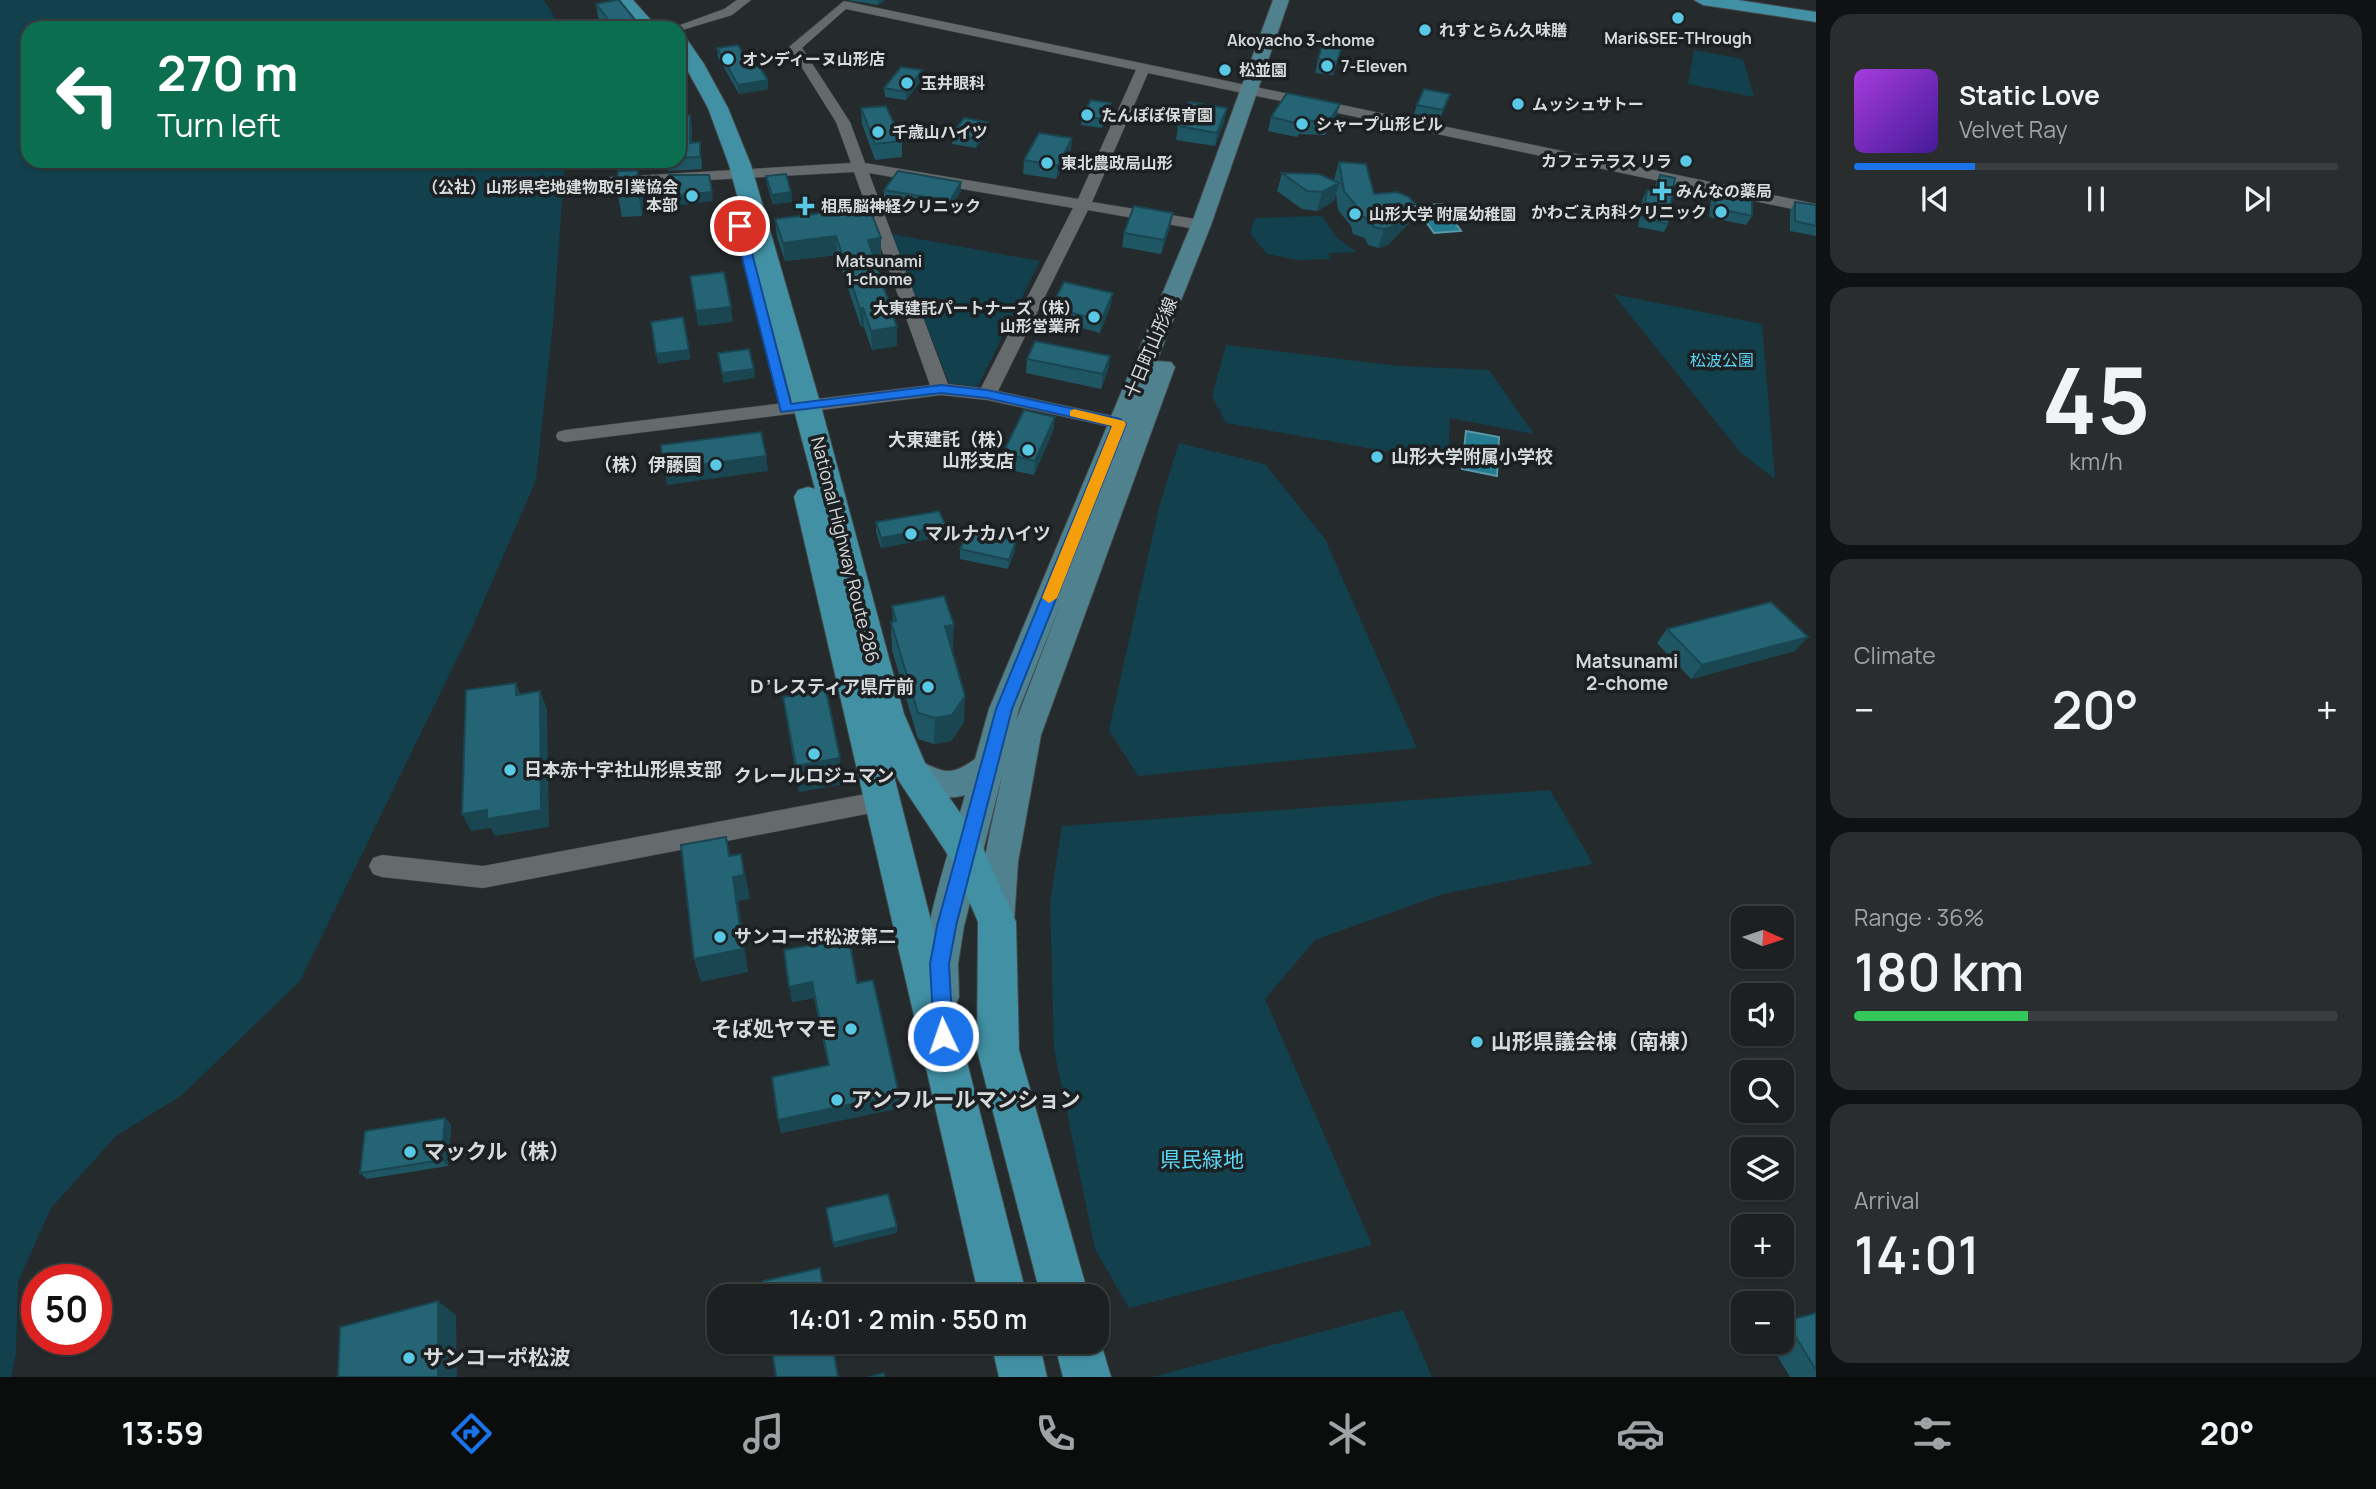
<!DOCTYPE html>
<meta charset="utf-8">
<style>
body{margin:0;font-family:Manrope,"Noto Sans JP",sans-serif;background:#292d2e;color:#f1f3f6;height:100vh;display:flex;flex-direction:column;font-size:26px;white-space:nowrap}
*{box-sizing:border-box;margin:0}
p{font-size:23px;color:#a0a3a5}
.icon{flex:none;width:38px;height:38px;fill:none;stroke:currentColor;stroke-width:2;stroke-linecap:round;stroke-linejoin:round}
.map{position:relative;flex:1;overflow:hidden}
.drawer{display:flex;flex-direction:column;gap:14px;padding:14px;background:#0f1212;width:560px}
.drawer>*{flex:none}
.top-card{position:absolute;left:21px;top:21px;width:665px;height:147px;border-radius:21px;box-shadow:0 2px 5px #0004,0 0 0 2px #3a3e3f;background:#0b6e4f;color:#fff;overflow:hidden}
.needle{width:46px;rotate:93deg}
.buttons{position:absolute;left:1731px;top:906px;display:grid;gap:14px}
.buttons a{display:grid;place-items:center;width:63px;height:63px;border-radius:14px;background:#1c2021;box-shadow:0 2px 5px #0004,0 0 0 2px #3a3e3f;font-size:35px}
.speed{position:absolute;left:21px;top:1264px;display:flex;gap:14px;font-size:35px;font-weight:700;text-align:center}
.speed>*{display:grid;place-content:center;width:91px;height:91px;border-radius:50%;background:#1c2021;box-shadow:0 2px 5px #0004,0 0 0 2px #3a3e3f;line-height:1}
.speed .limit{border:10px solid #d22;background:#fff;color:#111}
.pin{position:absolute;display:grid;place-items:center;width:60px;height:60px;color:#fff;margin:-30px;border:4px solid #fff;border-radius:50%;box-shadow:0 2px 7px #0007}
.me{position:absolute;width:77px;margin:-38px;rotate:357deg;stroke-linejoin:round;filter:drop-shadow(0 0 5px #0008)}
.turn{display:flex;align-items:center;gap:24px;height:147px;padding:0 21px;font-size:32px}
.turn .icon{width:91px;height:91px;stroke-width:2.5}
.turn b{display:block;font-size:49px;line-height:60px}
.big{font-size:52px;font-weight:600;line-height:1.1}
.drawer .tile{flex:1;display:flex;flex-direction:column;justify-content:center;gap:10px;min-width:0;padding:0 24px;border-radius:21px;background:#292d2e}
.drawer .dial{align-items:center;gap:0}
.dial b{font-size:91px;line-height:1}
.song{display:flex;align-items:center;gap:21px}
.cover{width:84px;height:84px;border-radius:10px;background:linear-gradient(135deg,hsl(280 70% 55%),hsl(260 70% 35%))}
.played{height:7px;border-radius:4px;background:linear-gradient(90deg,#1a73e8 25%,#3a3e3f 25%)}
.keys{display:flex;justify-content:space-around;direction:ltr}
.heat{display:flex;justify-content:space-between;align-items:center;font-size:38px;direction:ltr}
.charge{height:10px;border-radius:5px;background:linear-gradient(90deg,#34c759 36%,#3a3e3f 0)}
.trip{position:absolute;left:707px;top:1284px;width:402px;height:70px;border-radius:21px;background:#1c2021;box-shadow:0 2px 5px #0004,0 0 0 2px #3a3e3f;font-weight:600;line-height:70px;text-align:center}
.tabs{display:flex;height:112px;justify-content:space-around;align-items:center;background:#0b0d0d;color:#a0a3a5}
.tabs .icon{width:49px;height:49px}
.tabs .current{color:#1a73e8}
.tabs b{font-size:32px;color:#f1f3f6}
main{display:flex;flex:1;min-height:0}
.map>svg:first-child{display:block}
.green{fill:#12414d}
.water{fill:#247c91;stroke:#5a98a7;stroke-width:2}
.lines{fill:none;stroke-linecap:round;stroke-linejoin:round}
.minor-casing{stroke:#424748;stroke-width:1}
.major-casing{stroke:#424748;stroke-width:2}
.highway-casing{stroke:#424748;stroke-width:2}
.minor{fill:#656b6d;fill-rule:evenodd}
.major{fill:#4f818e;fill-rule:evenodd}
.highway{fill:#4190a4;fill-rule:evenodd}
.wall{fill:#1f5664}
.shaded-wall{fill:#194651}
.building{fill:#246474;stroke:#194651;stroke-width:2}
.route{fill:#1a73e8;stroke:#114b97;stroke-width:2}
.slow{fill:#f59e0b}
.poi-dot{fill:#59c8e5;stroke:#1c2022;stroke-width:2.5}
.labels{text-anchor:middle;stroke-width:7;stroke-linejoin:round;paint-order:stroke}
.far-poi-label{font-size:16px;font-weight:bold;fill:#d7dadb;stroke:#1c2022;text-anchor:start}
.far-neighbourhood-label{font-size:16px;font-weight:bold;fill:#d1d7d9;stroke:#1c2022}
.far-park-label{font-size:16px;fill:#5dd7f6;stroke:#1c2022}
.street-label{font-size:18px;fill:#d7dadb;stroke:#1c2022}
.poi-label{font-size:18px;font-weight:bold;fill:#d7dadb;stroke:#1c2022;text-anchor:start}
.neighbourhood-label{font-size:19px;font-weight:bold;fill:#d1d7d9;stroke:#1c2022}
.near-poi-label{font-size:21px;font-weight:bold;fill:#d7dadb;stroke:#1c2022;text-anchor:start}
.near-park-label{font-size:21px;fill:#5dd7f6;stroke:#1c2022}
</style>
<main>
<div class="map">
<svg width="1816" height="1377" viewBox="0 0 1816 1377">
<rect width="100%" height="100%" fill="#252a2c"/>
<path class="green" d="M0,0H544L561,28H28V161H565L553,323L536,480L472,628L300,981L182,1095L116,1136L51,1208L18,1282L16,1353L11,1377H0Z
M1694,50L1743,59L1754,97L1688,84Z
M1322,216L1337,238L1357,252L1328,253L1331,259L1297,260L1267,254L1250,233L1255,218Z
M891,234L1040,261L977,388L949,383Z
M1613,294L1762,324L1775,479L1741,453Z
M1226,345L1398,366L1489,370L1534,434L1450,418L1448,462L1226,423L1212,396Z
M1179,443L1265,464L1325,539L1417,748L1138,776L1109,730L1159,507Z
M1550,790L1593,864L1443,894L1315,940L1265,999L1372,1245L1129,1308L1095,1249L1054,1049L1050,902L1062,826Z
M1403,1310L1432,1377H1152Z"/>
<path class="water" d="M1442,204L1461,231L1434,233L1415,206Z
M1466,431L1499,437L1497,476L1462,469Z"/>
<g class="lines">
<defs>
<path id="minor" d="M737,0H751L732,15L679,31V28H672L724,9Z
M844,1L1816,204V214L1148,73L1092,202L1201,220L1209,225L1201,230L1088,210L998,391L1127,419L1129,423L1127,427L1120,429L987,400L941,395L565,442L558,440L556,436L558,432L565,430L930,385L854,172L581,187L574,183L581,179L851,163L836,122L789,47ZM846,9L1136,70L1078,199L865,163L850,122L802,48ZM869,173L1073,208L981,388L948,384Z
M882,791L891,794L894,801L891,808L882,811L483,888L382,877L373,874L369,866L373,858L382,855L483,866Z"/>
<path id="major" d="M1273,0H1289L1211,225L1157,361L1171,362L1175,367L1041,735L1018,862L1014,922L1009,933L997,938L985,933C970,901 995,813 1002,776L964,926L958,964L959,997L954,1009L941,1014L928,1009C908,962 952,846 965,795C943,802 906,793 895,771L900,762L911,758C941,768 945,781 975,759L989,709L1191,225ZM1061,603L1016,721L1019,709Z"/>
<path id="highway" d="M614,0H633L658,28H639Z
M1694,0H1738L1816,12V22L1703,5Z
M679,36L686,38L704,64L728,108L751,165L821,406L904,714L925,763L980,841L1016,922L1019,1050L1089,1297H1041L977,1050L978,922L952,861L899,781L891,764L1027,1297H979L794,497L798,490L808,487L815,489L729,165L708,108L679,55Z
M1097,1330L1111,1377H1063L1054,1342H1097Z
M991,1342H1039L1047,1377H999Z"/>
</defs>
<use href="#minor" class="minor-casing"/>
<use href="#major" class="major-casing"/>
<use href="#highway" class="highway-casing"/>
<use href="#minor" class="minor"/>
<use href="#major" class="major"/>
<use href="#highway" class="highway"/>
</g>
<path class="wall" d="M846,0H885L878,5Z
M596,4L637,22L638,28H607L598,17Z
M1342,46L1333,75L1315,73L1318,59Z
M717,48L768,80V89L739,94L718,57Z
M922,79L906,100L885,97L884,88Z
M1450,94L1440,119L1414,114L1417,105Z
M1111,103L1110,112L1102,128L1081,125L1082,116Z
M861,108L902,141V157L875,160L862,124Z
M1227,108L1224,122L1215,146L1176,140L1178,126Z
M679,116L692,128V143L701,154L702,169L668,171L666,161H679Z
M1271,117H1336L1325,135L1299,134L1297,137L1268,131Z
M988,122V131L976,148L952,144V135Z
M1071,152L1056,179L1023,174L1024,160Z
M1339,162L1374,194L1415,204L1409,223L1388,245L1378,248L1368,245L1365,238L1353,234L1351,226L1338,210L1336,194L1334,201L1317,211L1302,209L1277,191L1282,173L1334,180Z
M638,170L643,196L642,216L622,217L617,190Z
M1660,175L1668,224L1664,232L1638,227L1643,198L1647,190L1654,191L1656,183Z
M766,176L791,192L792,202L773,204L767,185Z
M1724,188L1752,216L1746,225L1709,217L1711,200L1716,191L1722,192Z
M884,190L961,191L949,210L884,199Z
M1795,202L1816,205V236L1790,231V211Z
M775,219L881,238V256L874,257L897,346L872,350L864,327H861L837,255L785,261L777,237Z
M1170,227L1161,254L1122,247L1124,233Z
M1111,305L1100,333L1049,319L1051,307Z
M1110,356L1108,370L1101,389L1026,373L1027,359Z
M1055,417L1053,431L1034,475L1001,468L1003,453Z
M876,522L946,526L945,536L881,548L876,532Z
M960,549L1015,550L1008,569L960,559Z
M892,606L953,652L964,722L951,741L934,744L918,739L892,650L891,622H893Z
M1667,629L1795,651L1691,679L1657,643Z
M783,697L842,784L799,792L787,723Z
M784,950L857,983L900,1108L781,1133L828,1065L814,998L792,1002Z
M445,1118L451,1125L448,1166L367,1179L360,1173Z
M1816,1313V1377H1790L1769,1342H1782V1323Z"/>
<path class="shaded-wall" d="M878,0H885L878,5Z
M637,22L638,28H614V27Z
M922,70V79L906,100V92Z
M768,80V89L739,94L738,85Z
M1111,103L1110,112L1102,128L1103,119Z
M1340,104L1336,117L1325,135L1329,122Z
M1227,108L1224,122L1215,146L1217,133Z
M690,115L692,128V155L690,143Z
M988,122V131L976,148L977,139Z
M1072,138L1071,152L1056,179L1058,166Z
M638,170L643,196L642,216L637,189Z
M961,182V191L949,210L950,201Z
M1339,183L1334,201L1317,211L1322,192Z
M712,192L713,201L674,206L672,196Z
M791,192L792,202L773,204L772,195Z
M1415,204L1409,223L1388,245L1378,248L1384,229Z
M1173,213L1170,227L1161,254L1164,240Z
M836,236L837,255L785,261L783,243Z
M881,238V256L868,258V240Z
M1113,293L1111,305L1100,333L1101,321Z
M731,307L733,322L698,326L696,311Z
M863,308L864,327H861L860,309Z
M897,327V346L872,350L871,331Z
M689,350L691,359L658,364L656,354Z
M1110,356L1108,370L1101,389L1103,374Z
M754,369L755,378L723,383L722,373Z
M1055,417L1053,431L1034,475L1035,461Z
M766,456L768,471L667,485L664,470Z
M946,526L945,536L881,548V538Z
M1016,541L1015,550L1008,569L1009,560Z
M954,625L953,652L944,654L945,626Z
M1808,637L1795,651L1691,679L1702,665Z
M516,683L523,701L516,695Z
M540,691L547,709L549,827L495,836L491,828L471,831L462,814Z
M965,696L964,722L951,741L934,744L935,718Z
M840,758L842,784L799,792L796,766Z
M726,837L732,862L741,854L746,878L750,899L738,901L748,972L701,982L694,959L733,877Z
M812,982L814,998L792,1002L789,987Z
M899,1094L900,1108L781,1133L778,1120Z
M445,1118L451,1125L448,1166L442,1160Z
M897,1227V1233L834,1248L833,1243Z
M438,1301L456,1315L457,1377H438Z"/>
<path class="building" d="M616,0H619L637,22L614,27L596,4Z
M1323,43L1342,46L1337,62L1318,59Z
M738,45L750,67L759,66L768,80L738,85L717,48Z
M901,67L922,70L906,92L884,88Z
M1424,89L1450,94L1443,110L1417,105Z
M1287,93L1340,104L1329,122L1302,120L1300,124L1271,117Z
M1091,100L1111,103L1103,119L1082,116Z
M1189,102L1227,108L1217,133L1178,126Z
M886,106L902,141L875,144L861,108Z
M690,115V143L700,142V157L679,158V116Z
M964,118L988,122L977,139L952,135Z
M1039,133L1072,138L1058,166L1024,160Z
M1339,162L1366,164L1374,194L1397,192L1409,197L1415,204L1394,226L1384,229L1374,227L1371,220L1359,215L1357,207L1344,191Z
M638,170L637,189L617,190L618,171Z
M898,171L961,182L950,201L884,190Z
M1282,173L1319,174L1339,183L1322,192L1307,191Z
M786,174L791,192L772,195L766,176Z
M669,175H709L712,192L672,196Z
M1660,175L1675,178L1668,224L1643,218L1647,190L1656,192Z
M1724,188L1752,197V216L1715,208L1716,191L1724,192Z
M1795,202L1816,205V226L1795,221Z
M1134,206L1173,213L1164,240L1124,233Z
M869,207L881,238L868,240L897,327L871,331L863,308L860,309L836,236L783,243L775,219Z
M724,272L731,307L696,311L690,276Z
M1064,282L1113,293L1101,321L1051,307Z
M683,317L689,350L656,354L651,322Z
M1035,341L1110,356L1103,374L1027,359Z
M749,349L754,369L722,373L718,353Z
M1024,410L1055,417L1035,461L1003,453Z
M761,432L766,456L664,470L661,445Z
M939,511L946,526L881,538L876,522Z
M969,530L1016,541L1009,560L960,549Z
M944,596L954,625L945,626L965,696L952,715L935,718L918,713L891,622L896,621L892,606Z
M1771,602L1808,637L1702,665L1667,629Z
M516,683V695L540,691L541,810L487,819V810L462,814L466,690Z
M826,690L840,758L796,766L783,697Z
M726,837L729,856L741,854L744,875L733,877L743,949L694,959L681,845Z
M849,938L857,983L873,980L899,1094L778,1120L772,1077L829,1065L812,982L789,987L784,950Z
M445,1118L442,1160L360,1173L365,1131Z
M888,1194L897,1227L833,1243L826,1208Z
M820,1268L825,1297H765L763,1281Z
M438,1301V1377H338L340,1327Z
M1816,1313V1370L1786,1321Z
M771,1342H832L838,1377H776Z
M884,1373L885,1377H869Z"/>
<path class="route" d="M740,223L745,226L791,404L941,385L987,390L1120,419L1126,424L1012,709L956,926L949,964L953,1036L950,1043L943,1046L936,1043L934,1036L930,964L937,926L996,709L1112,426L987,398L941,393L781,412L734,226Z"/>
<path class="slow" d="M1074,409L1124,421L1126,424L1057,598L1049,603L1042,598L1112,426L1070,416V411Z"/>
<g class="poi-dot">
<circle cx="1678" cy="18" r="7"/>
<circle cx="1425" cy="30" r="7"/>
<circle cx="728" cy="59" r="7"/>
<circle cx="1327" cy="66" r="7"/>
<circle cx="1225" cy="70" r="7"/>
<circle cx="907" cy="83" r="7"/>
<circle cx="1518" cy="104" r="7"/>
<circle cx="1087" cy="115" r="7"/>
<circle cx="1302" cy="124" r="7"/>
<circle cx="878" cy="132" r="7"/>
<circle cx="1686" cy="161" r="7"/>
<circle cx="1047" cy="163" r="7"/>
<path d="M1658.5 180.5h7v7h7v7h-7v7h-7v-7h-7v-7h7z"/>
<circle cx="692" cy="196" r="7"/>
<path d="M801.5 195.5h7v7h7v7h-7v7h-7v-7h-7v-7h7z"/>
<circle cx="1721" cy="212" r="7"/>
<circle cx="1355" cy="214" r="7"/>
<circle cx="1094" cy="317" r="7"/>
<circle cx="1028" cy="450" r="7"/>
<circle cx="1377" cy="457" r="7"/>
<circle cx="716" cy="465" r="7"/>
<circle cx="911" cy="534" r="7"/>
<circle cx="928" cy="687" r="7"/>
<circle cx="814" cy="754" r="7"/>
<circle cx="510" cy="770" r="7"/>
<circle cx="720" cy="937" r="7"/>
<circle cx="851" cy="1029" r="7"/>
<circle cx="1477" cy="1042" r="7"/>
<circle cx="837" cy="1100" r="7"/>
<circle cx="410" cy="1152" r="7"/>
<circle cx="409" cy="1358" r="7"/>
</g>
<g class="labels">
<g class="far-poi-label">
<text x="1439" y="36">れすとらん久味膳</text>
<text x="1678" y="44" text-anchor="middle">Mari&amp;SEE-THrough</text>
<text x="742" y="65">オンディーヌ山形店</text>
<text x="1341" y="72">7-Eleven</text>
<text x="1239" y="76">松並園</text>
<text x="921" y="89">玉井眼科</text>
<text x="1532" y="110">ムッシュサトー</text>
<text x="1101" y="121">たんぽぽ保育園</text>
<text x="1316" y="130">シャープ山形ビル</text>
<text x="892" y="138">千歳山ハイツ</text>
<text x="1672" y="167" text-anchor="end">カフェテラス リラ</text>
<text x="1061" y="169">東北農政局山形</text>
<text x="678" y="193" text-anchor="end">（公社）山形県宅地建物取引業協会<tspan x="678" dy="18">本部</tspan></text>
<text x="1676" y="197">みんなの薬局</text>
<text x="821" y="212">相馬脳神経クリニック</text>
<text x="1707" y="218" text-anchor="end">かわごえ内科クリニック</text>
<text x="1369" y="220">山形大学 附属幼稚園</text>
<text x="1080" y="314" text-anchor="end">大東建託パートナーズ（株）<tspan x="1080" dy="18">山形営業所</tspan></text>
</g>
<g class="far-neighbourhood-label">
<text x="1301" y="46">Akoyacho 3-chome</text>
<text x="879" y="267">Matsunami<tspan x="879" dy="18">1-chome</tspan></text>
</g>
<g class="far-park-label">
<text x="1722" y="366">松波公園</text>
</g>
<g class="street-label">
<text transform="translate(1151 348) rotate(-67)" y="6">十日町山形線</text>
<text transform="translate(845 550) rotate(76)" y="6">National Highway Route 286</text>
</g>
<g class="poi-label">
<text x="1014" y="446" text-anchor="end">大東建託（株）<tspan x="1014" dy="21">山形支店</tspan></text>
<text x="1391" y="463">山形大学附属小学校</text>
<text x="702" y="471" text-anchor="end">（株）伊藤園</text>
<text x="925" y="540">マルナカハイツ</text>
<text x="914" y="693" text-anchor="end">Ｄ’レスティア県庁前</text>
<text x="524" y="776">日本赤十字社山形県支部</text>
<text x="814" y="782" text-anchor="middle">クレールロジュマン</text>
<text x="734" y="943">サンコーポ松波第二</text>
</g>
<g class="neighbourhood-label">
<text x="1627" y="668">Matsunami<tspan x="1627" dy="22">2-chome</tspan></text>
</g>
<g class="near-poi-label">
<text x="837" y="1036" text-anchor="end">そば処ヤマモ</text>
<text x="1491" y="1049">山形県議会棟（南棟）</text>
<text x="851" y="1107">アンフルールマンション</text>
<text x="424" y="1159">マックル（株）</text>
<text x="423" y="1365">サンコーポ松波</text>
</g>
<g class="near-park-label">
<text x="1202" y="1167">県民緑地</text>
</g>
</g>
</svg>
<div class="buttons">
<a><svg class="needle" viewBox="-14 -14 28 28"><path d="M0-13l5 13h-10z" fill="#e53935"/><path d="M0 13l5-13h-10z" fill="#a0a3a5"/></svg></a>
<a><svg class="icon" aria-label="sound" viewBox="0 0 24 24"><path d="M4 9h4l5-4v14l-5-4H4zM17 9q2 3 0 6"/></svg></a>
<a><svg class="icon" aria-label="search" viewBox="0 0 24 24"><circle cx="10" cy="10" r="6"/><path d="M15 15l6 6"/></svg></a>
<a><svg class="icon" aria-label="layers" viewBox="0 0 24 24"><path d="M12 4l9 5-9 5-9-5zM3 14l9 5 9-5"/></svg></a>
<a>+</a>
<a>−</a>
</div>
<div class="speed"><div class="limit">50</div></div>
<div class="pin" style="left:740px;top:226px;background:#d93025"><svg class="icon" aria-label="arrive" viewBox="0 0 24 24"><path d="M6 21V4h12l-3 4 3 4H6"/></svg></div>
<svg class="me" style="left:943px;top:1036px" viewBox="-20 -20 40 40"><circle r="17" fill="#1a73e8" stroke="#fff" stroke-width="3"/><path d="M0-11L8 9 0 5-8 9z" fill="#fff"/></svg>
<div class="trip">14:01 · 2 min · 550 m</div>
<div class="top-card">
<div class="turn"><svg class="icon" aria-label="left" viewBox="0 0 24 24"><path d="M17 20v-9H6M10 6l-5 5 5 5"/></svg><div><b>270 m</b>Turn left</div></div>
</div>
</div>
<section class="drawer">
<div class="tile">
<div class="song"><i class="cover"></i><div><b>Static Love</b><p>Velvet Ray</p></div></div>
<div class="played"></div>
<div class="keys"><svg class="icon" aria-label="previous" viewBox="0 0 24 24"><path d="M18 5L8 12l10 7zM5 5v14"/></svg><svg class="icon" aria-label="pause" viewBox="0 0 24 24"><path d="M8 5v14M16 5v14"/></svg><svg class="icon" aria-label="next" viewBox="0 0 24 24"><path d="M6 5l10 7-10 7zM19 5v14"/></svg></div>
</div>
<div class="tile dial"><b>45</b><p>km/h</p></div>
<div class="tile"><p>Climate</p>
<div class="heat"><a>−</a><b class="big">20°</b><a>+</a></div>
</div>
<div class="tile"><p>Range · 36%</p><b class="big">180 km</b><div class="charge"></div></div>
<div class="tile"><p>Arrival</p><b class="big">14:01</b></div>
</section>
</main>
<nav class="tabs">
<b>13:59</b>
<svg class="icon current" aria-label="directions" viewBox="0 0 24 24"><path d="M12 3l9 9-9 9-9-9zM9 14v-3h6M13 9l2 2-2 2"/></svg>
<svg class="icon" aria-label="music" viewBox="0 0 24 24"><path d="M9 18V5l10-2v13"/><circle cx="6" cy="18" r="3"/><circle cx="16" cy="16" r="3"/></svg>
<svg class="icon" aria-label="phone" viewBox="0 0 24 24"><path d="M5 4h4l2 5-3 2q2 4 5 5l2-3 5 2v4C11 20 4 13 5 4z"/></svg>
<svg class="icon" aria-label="climate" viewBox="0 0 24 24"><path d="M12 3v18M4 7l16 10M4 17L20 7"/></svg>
<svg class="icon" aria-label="car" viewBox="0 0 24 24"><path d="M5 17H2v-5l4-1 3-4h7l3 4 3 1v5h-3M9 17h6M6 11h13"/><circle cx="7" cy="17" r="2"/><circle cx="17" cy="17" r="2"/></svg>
<svg class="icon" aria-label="filters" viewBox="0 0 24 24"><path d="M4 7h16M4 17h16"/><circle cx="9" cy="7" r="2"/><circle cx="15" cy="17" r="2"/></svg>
<b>20°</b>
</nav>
